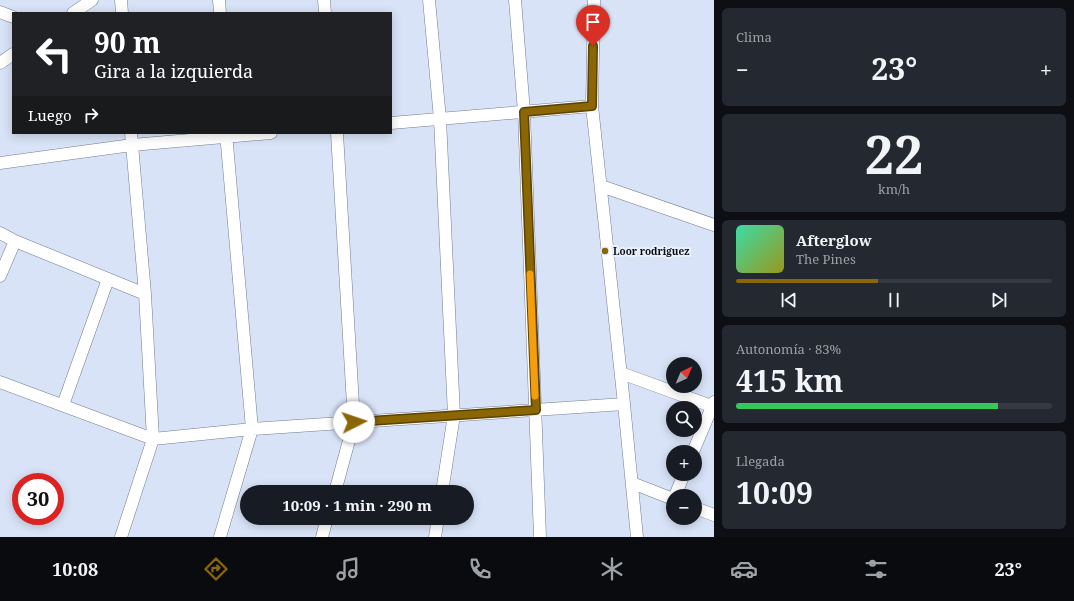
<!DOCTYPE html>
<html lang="es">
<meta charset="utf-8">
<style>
body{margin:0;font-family:"Noto Serif",serif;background:#242831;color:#f1f3f6;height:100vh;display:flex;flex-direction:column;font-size:15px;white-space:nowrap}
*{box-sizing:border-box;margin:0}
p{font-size:13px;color:#9ea1a6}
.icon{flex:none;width:22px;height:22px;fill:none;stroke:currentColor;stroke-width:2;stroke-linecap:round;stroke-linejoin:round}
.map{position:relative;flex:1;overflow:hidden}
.details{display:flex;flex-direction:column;gap:8px;padding:8px;background:#0d0f14;width:360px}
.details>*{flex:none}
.hud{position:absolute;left:12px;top:12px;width:380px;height:122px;border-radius:0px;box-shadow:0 2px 10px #0003;background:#202124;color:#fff;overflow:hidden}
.needle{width:26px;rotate:44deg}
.fabs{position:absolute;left:666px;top:357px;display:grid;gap:8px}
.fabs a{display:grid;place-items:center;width:36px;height:36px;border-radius:50%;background:#171b24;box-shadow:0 2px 10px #0003;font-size:20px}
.speed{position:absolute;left:12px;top:473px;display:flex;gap:8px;font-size:20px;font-weight:700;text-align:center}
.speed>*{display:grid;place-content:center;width:52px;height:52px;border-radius:50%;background:#171b24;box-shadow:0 2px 10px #0003;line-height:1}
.speed .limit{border:6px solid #d22;background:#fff;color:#111}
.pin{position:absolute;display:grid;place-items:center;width:34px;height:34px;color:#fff;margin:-41px -17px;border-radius:50% 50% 50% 0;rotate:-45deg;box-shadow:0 0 4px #0007}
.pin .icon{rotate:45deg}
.me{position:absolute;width:44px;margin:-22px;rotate:86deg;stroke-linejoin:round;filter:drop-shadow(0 0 3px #0008)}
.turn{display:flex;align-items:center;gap:14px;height:84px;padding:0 16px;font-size:18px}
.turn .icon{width:52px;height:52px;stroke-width:2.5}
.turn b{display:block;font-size:28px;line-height:34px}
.then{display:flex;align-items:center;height:38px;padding:0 16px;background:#0003;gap:8px;font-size:15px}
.big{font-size:30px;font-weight:700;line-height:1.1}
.details .tile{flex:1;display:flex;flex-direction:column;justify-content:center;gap:6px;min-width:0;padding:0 14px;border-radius:6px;background:#242831}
.details .dial{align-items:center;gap:0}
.dial b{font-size:52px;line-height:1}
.song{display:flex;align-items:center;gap:12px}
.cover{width:48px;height:48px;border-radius:6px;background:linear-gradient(135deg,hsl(160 70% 55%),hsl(60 70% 35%))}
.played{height:4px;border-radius:2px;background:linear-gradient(90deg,#8a6604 45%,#363941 45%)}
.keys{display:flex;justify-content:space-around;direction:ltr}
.heat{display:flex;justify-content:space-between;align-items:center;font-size:22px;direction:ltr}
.charge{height:6px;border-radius:3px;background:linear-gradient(90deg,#34c759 83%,#363941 0)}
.trip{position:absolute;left:240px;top:485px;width:234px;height:40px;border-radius:20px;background:#171b24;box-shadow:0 2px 10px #0003;font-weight:700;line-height:40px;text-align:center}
.tab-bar{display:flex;height:64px;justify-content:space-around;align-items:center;background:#090b0e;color:#9ea1a6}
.tab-bar .icon{width:28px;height:28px}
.tab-bar .current{color:#8a6604}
.tab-bar b{font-size:18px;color:#f1f3f6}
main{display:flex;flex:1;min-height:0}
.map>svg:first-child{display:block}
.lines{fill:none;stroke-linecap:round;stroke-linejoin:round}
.street-casing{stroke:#737c8f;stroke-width:13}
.street{stroke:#fff;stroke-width:12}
.route-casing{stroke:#5a4203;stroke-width:10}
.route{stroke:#8a6604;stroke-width:7}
.slow{stroke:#f59e0b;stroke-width:7}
.poi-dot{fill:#8a6604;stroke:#e9f0fc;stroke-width:1.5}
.labels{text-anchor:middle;stroke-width:4;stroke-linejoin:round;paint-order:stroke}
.poi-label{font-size:10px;font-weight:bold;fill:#090d13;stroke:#e9f0fc;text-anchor:start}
</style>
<main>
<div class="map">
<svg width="714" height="537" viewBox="0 0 714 537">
<rect width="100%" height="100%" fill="#d8e3f7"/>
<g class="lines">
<defs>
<path id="street" d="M121,0L122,13
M219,0L220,13
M324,0L325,13
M429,0L440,119L454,415L442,492
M515,0L524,112L540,537
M594,0L592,106L624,404L637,537
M0,12L13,17
M73,13L92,0
M0,63L13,54
M391,123L592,106
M0,163L132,145L271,133
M601,186L714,225
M0,233L15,241L145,294
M0,276L15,241
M621,373L714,407
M0,382L153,439L252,429L624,404
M63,405L108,279
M693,452L714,402
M632,483L673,499
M335,492L354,422L337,133
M675,496L684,474
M695,508L714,515
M121,537L153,439L145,294L131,133
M220,537L252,429L226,133
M322,537L327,518
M435,537L438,518"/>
</defs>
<use href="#street" class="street-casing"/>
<use href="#street" class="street"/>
</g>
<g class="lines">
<defs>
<path id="route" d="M354,422L536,410L524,112L592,106L593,46"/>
</defs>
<use href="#route" class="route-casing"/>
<use href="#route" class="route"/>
<path class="slow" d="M530,274L535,396"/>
</g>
<circle class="poi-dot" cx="605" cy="251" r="4"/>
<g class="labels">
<g class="poi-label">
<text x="613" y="255">Loor rodriguez</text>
</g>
</g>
</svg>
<div class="fabs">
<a><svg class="needle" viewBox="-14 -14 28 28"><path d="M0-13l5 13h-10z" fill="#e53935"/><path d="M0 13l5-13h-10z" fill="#9ea1a6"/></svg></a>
<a><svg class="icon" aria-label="search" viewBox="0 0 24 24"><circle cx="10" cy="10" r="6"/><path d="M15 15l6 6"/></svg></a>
<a>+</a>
<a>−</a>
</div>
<div class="speed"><div class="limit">30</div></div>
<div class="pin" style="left:593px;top:46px;background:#d93025"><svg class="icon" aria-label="arrive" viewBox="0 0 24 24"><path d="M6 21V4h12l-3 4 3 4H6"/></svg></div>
<svg class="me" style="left:354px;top:422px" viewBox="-20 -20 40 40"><circle r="19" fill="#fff"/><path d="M0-13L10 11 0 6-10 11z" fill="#8a6604"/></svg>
<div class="trip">10:09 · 1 min · 290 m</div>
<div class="hud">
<div class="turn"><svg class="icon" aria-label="left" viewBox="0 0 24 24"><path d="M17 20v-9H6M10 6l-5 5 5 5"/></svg><div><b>90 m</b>Gira a la izquierda</div></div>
<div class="then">Luego<svg class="icon" aria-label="right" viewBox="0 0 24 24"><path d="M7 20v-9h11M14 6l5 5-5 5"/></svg></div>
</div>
</div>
<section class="details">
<div class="tile"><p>Clima</p>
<div class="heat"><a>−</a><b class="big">23°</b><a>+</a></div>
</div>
<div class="tile dial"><b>22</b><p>km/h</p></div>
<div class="tile">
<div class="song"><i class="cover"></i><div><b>Afterglow</b><p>The Pines</p></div></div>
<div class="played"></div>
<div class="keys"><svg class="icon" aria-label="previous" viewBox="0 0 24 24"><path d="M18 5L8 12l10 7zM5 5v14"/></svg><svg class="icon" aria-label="pause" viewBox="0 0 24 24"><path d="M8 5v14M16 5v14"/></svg><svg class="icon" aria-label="next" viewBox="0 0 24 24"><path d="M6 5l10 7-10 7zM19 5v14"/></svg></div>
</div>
<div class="tile"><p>Autonomía · 83%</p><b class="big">415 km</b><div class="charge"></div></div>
<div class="tile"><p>Llegada</p><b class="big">10:09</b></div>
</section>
</main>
<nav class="tab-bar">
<b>10:08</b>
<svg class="icon current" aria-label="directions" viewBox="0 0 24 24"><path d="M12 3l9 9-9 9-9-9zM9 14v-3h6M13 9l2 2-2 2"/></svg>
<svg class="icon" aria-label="music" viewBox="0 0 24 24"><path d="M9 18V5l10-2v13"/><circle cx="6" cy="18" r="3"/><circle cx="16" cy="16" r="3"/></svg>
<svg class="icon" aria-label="phone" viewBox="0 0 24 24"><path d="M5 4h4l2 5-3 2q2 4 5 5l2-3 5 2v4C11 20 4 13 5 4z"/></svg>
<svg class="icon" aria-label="climate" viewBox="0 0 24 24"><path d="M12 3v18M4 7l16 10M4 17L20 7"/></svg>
<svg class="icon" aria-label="car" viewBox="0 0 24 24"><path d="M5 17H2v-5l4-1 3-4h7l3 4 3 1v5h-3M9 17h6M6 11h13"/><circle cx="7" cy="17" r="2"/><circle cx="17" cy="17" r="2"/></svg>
<svg class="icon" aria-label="filters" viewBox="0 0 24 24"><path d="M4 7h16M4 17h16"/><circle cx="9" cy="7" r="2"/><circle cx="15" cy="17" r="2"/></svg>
<b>23°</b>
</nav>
